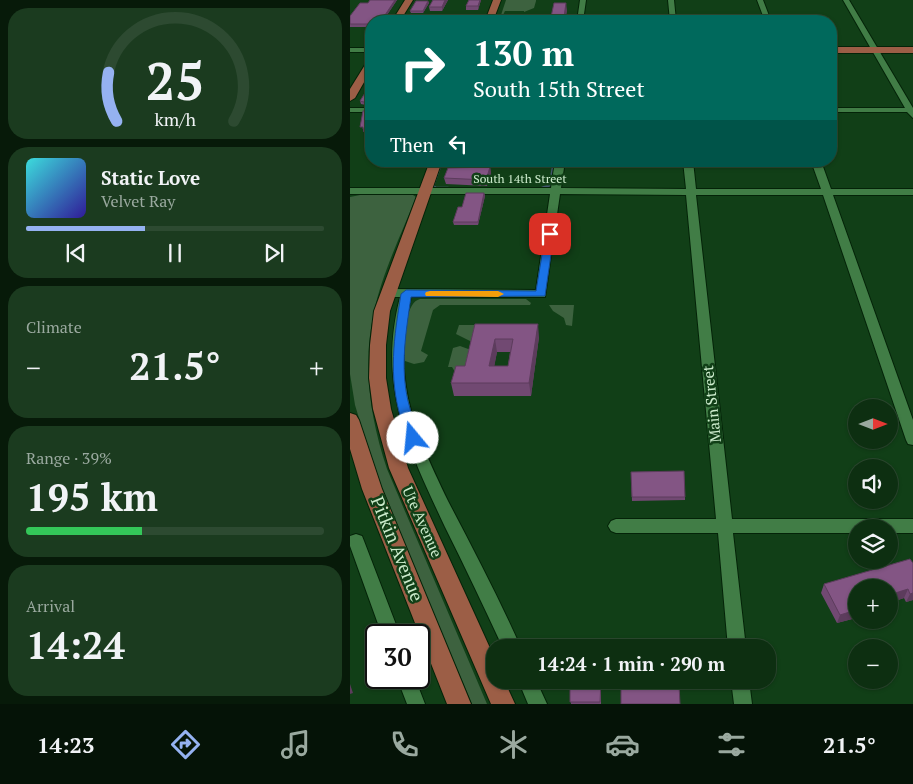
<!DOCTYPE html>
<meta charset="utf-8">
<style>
body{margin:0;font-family:"PT Serif",serif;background:#1b3b1f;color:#f1f3f6;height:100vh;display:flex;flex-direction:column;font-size:19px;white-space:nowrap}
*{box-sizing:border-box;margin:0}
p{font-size:16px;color:#9aa99f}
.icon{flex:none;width:28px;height:28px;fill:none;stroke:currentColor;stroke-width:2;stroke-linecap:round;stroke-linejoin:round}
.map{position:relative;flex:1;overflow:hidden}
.drawer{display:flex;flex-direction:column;gap:8px;padding:8px;background:#071a09;width:350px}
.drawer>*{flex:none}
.banner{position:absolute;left:15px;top:15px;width:472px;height:152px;border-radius:20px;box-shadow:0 1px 4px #0004,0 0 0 1px #2d4a31;background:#00695c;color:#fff;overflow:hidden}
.needle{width:32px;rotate:90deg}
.controls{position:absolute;left:498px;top:399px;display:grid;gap:10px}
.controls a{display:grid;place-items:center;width:50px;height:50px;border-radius:50%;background:#0d2f11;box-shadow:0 1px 4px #0004,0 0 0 1px #2d4a31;font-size:25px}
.speed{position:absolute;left:15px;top:624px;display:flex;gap:10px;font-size:25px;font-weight:700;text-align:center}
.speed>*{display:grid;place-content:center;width:65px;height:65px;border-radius:50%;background:#0d2f11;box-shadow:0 1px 4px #0004,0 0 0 1px #2d4a31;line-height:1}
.speed .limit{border:2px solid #111;border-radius:8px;background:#fff;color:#111}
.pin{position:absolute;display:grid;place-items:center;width:42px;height:42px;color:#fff;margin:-21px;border-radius:10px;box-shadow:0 2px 8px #0006}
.me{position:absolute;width:55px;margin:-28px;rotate:343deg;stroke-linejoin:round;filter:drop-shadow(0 0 4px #0008)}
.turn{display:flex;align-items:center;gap:18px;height:105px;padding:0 25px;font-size:22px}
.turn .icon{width:65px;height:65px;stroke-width:2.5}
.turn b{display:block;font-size:35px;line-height:42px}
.then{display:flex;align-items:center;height:48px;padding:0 25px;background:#0003;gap:10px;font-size:19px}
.big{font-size:38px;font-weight:700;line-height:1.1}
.drawer .tile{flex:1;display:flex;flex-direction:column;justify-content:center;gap:8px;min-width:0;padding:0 18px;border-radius:20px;background:#1b3b1f}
.drawer .dial{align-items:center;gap:0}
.dial svg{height:130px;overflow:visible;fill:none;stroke:#2d4a31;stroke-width:7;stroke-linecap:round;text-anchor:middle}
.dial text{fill:#f1f3f6;stroke:none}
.song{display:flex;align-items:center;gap:15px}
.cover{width:60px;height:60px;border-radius:8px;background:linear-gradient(135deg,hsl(180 70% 55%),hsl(250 70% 35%))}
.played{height:5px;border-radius:2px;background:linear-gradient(90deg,#95b2f1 40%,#2d4a31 40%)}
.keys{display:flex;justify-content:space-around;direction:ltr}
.heat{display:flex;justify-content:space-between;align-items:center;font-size:28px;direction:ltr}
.charge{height:8px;border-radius:4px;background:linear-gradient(90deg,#34c759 39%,#2d4a31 0)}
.trip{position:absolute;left:136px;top:639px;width:290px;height:50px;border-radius:20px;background:#0d2f11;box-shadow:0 1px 4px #0004,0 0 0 1px #2d4a31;font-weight:700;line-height:50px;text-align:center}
.tab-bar{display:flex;height:80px;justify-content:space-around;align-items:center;background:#051307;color:#9aa99f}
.tab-bar .icon{width:35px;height:35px}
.tab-bar .selected{color:#95b2f1}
.tab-bar b{font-size:22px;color:#f1f3f6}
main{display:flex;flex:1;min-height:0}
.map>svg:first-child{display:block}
.green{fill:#3d623f}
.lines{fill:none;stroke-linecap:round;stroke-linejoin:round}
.stream{stroke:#43576e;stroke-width:2.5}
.minor-casing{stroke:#042308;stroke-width:2}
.major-casing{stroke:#042308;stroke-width:2}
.minor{fill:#417d46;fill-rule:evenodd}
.major{fill:#9c5e46;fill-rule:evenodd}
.wall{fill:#714972;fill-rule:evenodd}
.shaded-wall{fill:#5c3c5c}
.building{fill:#835584;stroke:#5c3c5c;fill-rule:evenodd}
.route{fill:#1a73e8;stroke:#114b97}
.slow{fill:#f59e0b}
.labels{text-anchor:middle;stroke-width:5;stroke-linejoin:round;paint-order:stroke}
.far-street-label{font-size:12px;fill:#cdeccd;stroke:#113f17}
.street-label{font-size:15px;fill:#cdeccd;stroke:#113f17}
.near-street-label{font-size:18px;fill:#cdeccd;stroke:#113f17}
</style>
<main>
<section class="drawer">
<div class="tile dial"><svg viewBox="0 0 100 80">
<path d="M14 69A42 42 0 1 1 86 69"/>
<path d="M14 69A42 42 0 0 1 9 39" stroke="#95b2f1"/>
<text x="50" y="56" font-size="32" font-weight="700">25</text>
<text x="50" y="72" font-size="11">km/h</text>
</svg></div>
<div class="tile">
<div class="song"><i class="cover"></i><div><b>Static Love</b><p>Velvet Ray</p></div></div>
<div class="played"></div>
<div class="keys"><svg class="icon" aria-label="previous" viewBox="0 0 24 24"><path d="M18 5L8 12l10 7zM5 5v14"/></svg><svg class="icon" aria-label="pause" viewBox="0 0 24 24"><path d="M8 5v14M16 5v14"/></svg><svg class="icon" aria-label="next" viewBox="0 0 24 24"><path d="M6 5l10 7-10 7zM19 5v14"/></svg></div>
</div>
<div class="tile"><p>Climate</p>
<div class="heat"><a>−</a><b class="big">21.5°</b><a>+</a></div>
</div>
<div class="tile"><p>Range · 39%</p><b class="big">195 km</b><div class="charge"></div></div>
<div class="tile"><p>Arrival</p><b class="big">14:24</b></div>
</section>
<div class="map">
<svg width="563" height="704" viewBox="0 0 563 704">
<rect width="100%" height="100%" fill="#113f17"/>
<path class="green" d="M156,0H186V1L184,8L174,12V11H155L150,21H149Z
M10,195H63L66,197C52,233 32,273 24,312C12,365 20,418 37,469L137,704H122L49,532L24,468L5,405L0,374V197Z
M70,299H176L181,303L180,305H90L83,310L71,351L78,355L74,362L64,364L55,361C55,346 53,303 70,299Z
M199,305H224L222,326L216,325L214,318L203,311Z
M109,325H139L122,342L106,334Z
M110,346L121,350L119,370L105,372L102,367H98L103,348Z"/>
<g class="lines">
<path class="stream" d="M92,161L83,186L86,188H98
M192,188L200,185L204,161"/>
<defs>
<path id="minor" d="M230,0H236L233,21H227Z
M318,0H324L326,21H320Z
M407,0H413L421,21H415Z
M493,0H499L563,108V118L557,112H481V108H555Z
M0,48H21V52H0Z
M0,108H21V112H0Z
M205,161H215L211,188L336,189L333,161H343L346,189H471L461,161H471L481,189H563V195H483L563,420V445L558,444L556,440L473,195H346L382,519H563V533H539V528H506V533H383L396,648H378L368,533H266L261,531L258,526L261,521L266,519H366L336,195L210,194L195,297H61C54,326 51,357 56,387C62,427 81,465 98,501C123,549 149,598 171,648H153C134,607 115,567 95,527C58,448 27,386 50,297H37L31,293L37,289L186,290L200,194H0V188H201Z
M6,534L12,536L14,541L50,635H32L0,546V536Z
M47,678H65L75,704H57Z
M168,680H186L197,704H178Z
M381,680H399L402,704H384Z"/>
<path id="major" d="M55,0H63L50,21H42Z
M143,0H151L143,21H135Z
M481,47H563V53H481Z
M21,59V70L5,98L0,101V89L18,60Z
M80,161H92L40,311L36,345V378L41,409L58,468L145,659V680H154L165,704H141L39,468L23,409L19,378L20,345L24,311Z
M0,413L6,415L9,420L32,489L121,704H97L12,489L0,449Z"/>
</defs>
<use href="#minor" class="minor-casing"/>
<use href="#major" class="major-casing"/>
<use href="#minor" class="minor"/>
<use href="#major" class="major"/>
</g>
<path class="wall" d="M47,0L33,21H21V27H0V16L18,3Z
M83,0H98L92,11H80L79,7Z
M119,0H131L128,10H116V6Z
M78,1L79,3L73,13H61L60,11Z
M217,10L215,21H201V17Z
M21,93V106L11,104L10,101Z
M140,167L141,173L137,186L96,184L94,178Z
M134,193L135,196L128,225H104L103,222L112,207Z
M125,324L189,337L181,396H104L101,383L115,366ZM147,352H160L158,366H144Z
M281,472L335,497V500L282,501Z
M563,563V600L556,602L554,598L539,603V588H506V618L487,623L471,593L474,584Z
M220,680H251V704H221Z"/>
<path class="shaded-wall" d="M45,0H47L33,21H31Z
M95,0H98L92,11V7Z
M130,0H131L128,10V6Z
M78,1L79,3L73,13V11Z
M216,3L217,10L215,21H214V17Z
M21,127V130L13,132V129Z
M140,167L141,173L137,186L136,180Z
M134,193L135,196L128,225V222Z
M188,324L189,337L181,396L179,383Z
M145,339L147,352L142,379L139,366Z
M558,589L554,598L539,603V595Z
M563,593V600L556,602L560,594Z
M506,606V618L487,623L490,615Z
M0,684L3,693L0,694Z"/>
<path class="building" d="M20,0H45L31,21H21V24H0V16L10,3H18Z
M83,0H95L92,7H79Z
M119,0H130L128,6H116Z
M66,1H78L73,11H60Z
M204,3H216L214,17H201Z
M15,93H21V104L10,101Z
M21,109V127L13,129V127H10L13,111Z
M140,167L136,180L94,178L98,168Z
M116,193H134L128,222H103L108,207H112Z
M125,324H188L179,383H101L106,366H115ZM145,339H163L158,366H139Z
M334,471L335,497H282L281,472Z
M560,559L563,563V593L560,594L558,589L539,595V588H506V610L490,615L474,584Z
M220,680H251L250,702H220Z
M329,684L330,704H271V685Z"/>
<path class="route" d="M196,231H200L204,234L195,296L61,297C56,331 50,367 58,401C61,413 65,425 69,438L67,441H58C55,434 53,426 51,419C38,375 44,338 51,294L56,290L186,291Z"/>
<path class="slow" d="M80,291H148L154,294L148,297L76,296L75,294L76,292Z"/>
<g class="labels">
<g class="far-street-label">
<text x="170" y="183">South 14th Street</text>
</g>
<g class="street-label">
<text transform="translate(362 404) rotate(-96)" y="5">Main Street</text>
<text transform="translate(72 522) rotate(66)" y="5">Ute Avenue</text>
</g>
<g class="near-street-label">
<text transform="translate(47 549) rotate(68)" y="6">Pitkin Avenue</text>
</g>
</g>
</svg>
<div class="controls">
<a><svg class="needle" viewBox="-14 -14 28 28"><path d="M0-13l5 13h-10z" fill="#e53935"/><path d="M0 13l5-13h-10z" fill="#9aa99f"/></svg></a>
<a><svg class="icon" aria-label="sound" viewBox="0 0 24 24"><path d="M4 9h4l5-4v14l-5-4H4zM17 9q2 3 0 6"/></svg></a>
<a><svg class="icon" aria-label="layers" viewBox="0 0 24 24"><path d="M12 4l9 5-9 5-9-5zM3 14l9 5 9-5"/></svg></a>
<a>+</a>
<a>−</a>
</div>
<div class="speed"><div class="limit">30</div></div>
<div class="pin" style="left:200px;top:234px;background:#d93025"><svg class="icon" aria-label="arrive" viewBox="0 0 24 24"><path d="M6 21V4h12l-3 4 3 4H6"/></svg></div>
<svg class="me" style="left:63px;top:438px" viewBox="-20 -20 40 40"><circle r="19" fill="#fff"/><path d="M0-13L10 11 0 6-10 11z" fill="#1a73e8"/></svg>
<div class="trip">14:24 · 1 min · 290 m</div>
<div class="banner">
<div class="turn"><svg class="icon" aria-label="right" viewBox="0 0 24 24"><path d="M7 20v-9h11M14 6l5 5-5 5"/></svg><div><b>130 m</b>South 15th Street</div></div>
<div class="then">Then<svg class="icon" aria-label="left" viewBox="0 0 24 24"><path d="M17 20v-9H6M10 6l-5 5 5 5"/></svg></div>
</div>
</div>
</main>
<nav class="tab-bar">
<b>14:23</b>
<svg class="icon selected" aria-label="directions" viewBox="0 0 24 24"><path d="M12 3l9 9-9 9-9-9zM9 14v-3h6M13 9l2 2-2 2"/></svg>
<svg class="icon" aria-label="music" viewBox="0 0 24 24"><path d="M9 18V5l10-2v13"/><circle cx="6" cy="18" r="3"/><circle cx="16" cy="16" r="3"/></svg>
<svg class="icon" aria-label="phone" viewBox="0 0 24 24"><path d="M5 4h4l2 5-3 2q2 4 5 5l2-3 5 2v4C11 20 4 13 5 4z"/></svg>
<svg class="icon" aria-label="climate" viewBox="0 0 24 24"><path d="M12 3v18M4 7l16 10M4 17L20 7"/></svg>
<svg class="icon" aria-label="car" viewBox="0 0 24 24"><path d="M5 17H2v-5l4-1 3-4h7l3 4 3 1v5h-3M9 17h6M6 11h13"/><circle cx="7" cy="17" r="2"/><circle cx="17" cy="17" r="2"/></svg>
<svg class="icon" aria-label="filters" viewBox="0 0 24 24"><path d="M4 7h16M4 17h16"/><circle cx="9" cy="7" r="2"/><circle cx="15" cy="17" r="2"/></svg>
<b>21.5°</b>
</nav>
